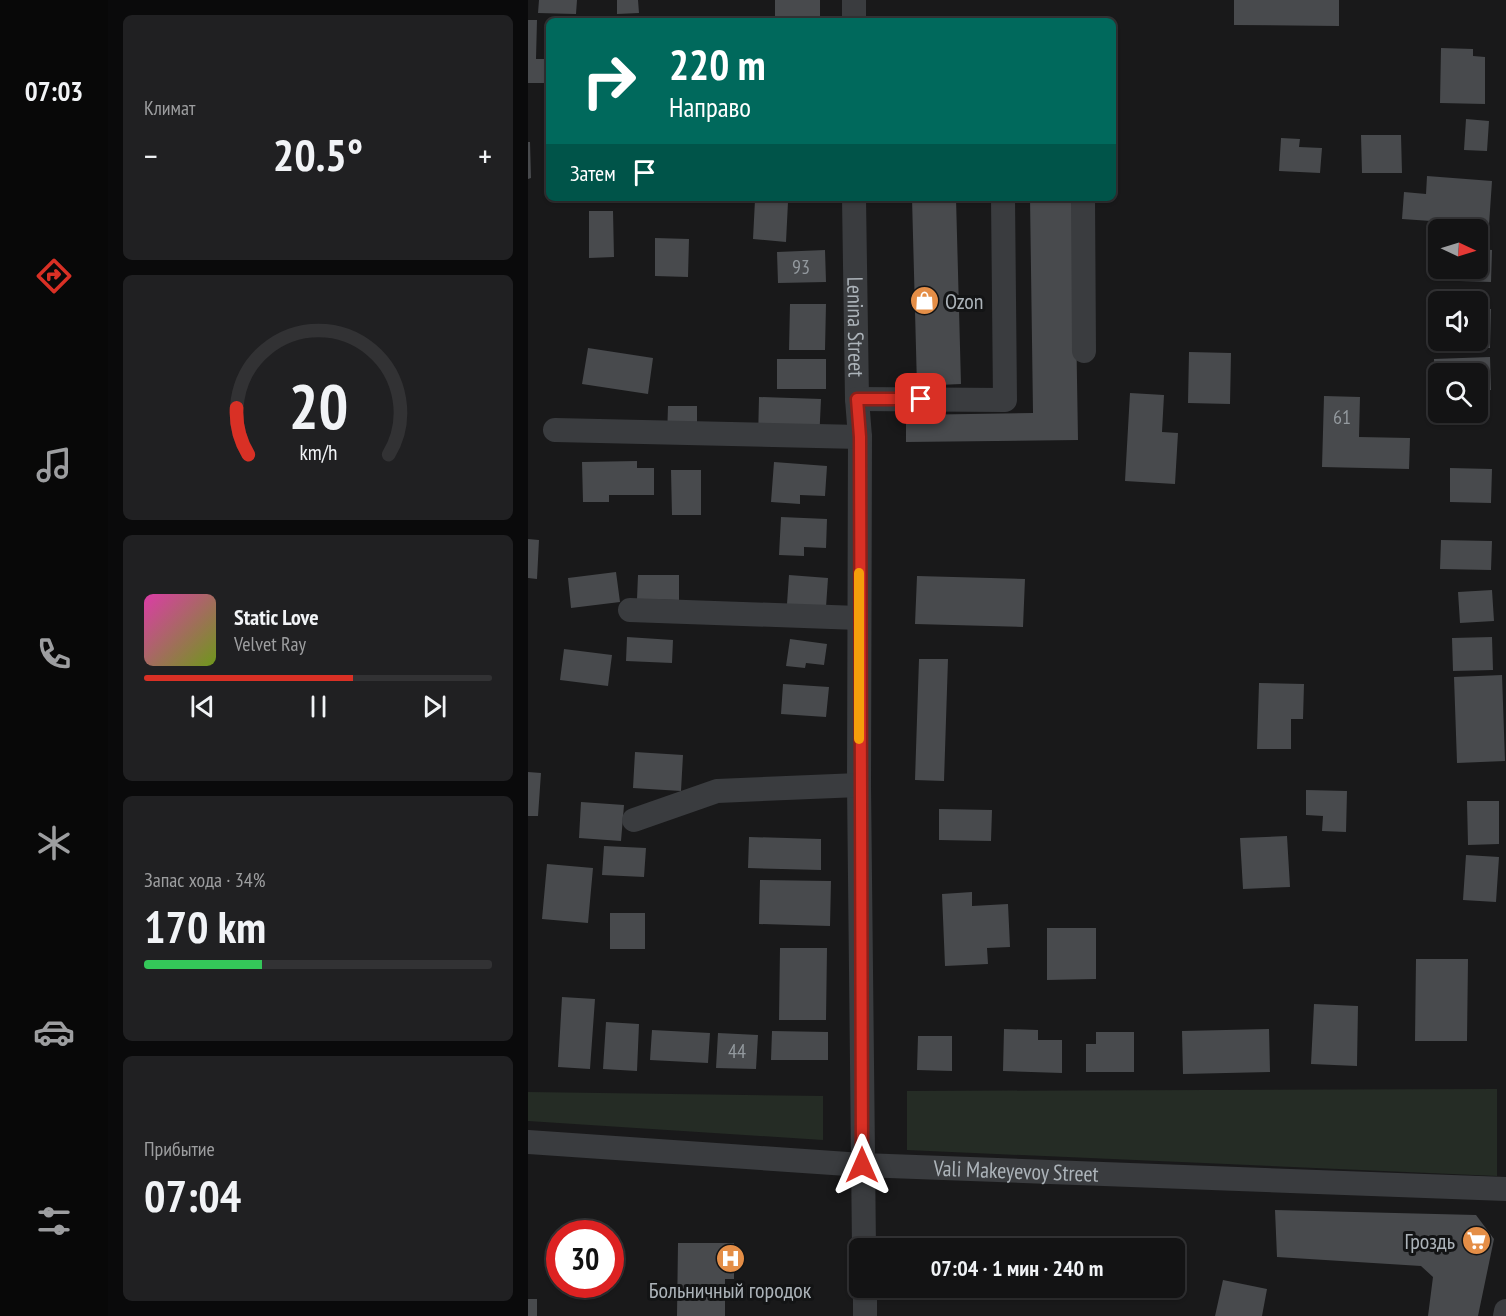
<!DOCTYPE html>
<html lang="ru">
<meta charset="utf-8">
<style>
body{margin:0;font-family:"PT Sans Narrow",sans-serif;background:#202022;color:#f1f3f6;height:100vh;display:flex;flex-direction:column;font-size:22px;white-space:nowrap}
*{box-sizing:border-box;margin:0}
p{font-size:20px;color:#9d9ea0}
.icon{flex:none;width:33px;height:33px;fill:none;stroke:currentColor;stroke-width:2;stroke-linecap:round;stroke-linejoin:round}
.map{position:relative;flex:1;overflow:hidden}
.drawer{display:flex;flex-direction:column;gap:15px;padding:15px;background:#0a0a0b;width:420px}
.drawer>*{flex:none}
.hud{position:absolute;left:18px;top:18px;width:570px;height:183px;border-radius:9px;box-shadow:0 2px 4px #0004,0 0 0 2px #323234;background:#00695c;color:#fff;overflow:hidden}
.needle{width:39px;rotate:94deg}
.buttons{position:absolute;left:900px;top:219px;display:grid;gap:12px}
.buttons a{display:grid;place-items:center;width:60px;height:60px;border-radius:9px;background:#131314;box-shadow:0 2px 4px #0004,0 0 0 2px #323234;font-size:30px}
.speed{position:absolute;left:18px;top:1220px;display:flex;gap:12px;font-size:30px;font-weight:700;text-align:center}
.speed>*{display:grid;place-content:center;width:78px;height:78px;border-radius:50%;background:#131314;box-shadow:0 2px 4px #0004,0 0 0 2px #323234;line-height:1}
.speed .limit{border:9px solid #d22;background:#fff;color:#111}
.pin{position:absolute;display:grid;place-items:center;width:51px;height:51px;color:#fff;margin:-26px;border-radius:12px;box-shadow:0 3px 9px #0006}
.me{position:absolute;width:66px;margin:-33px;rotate:0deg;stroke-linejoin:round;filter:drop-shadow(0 0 4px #0008)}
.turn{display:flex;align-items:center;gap:21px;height:126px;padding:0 24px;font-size:27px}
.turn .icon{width:78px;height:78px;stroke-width:2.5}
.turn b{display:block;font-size:42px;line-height:51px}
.then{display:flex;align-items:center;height:57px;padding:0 24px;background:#0003;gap:12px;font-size:22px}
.big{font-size:45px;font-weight:700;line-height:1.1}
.drawer .card{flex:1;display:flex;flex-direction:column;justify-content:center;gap:9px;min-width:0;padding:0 21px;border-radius:9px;background:#202022}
.drawer .dial{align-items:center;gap:0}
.dial svg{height:156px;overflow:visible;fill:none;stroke:#323234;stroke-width:7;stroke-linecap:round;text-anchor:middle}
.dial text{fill:#f1f3f6;stroke:none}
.song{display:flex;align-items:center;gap:18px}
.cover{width:72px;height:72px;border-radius:9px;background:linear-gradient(135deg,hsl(320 70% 55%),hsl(80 70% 35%))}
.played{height:6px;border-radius:3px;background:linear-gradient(90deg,#d93025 60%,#323234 60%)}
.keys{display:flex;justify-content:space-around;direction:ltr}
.heat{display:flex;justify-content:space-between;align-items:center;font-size:33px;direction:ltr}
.charge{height:9px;border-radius:4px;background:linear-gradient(90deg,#34c759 34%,#323234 0)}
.trip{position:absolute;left:321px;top:1238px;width:336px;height:60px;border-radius:9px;background:#131314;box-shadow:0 2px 4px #0004,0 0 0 2px #323234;font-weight:700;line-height:60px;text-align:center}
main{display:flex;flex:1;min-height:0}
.menu{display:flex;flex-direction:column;width:108px;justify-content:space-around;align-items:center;background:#080808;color:#9d9ea0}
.menu .icon{width:42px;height:42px}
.menu .on{color:#d93025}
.menu b{font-size:27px;color:#f1f3f6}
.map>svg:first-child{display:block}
.green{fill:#252c25}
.building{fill:#484a4d}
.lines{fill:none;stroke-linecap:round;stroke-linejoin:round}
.minor{stroke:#3a3c3f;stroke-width:24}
.route-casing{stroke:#8d1f18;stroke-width:15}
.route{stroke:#d93025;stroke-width:10}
.slow{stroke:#f59e0b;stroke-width:10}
.labels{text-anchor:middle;stroke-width:6;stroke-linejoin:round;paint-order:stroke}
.number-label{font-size:20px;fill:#93999e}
.poi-label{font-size:22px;fill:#acb3b9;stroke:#131415;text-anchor:start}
.street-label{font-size:22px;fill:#acb3b9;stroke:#131415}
</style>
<main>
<nav class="menu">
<b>07:03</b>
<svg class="icon on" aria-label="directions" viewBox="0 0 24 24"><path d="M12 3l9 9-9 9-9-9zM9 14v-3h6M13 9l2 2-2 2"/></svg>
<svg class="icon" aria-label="music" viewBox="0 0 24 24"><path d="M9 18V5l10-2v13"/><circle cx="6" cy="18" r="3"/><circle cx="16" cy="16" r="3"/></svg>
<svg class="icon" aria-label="phone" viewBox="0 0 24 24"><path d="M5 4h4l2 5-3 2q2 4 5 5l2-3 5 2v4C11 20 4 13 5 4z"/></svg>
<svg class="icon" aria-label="climate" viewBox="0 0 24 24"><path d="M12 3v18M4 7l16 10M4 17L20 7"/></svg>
<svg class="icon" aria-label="car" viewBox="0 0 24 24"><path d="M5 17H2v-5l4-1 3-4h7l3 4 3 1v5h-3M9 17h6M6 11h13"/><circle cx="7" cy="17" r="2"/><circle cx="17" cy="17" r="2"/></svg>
<svg class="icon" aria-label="filters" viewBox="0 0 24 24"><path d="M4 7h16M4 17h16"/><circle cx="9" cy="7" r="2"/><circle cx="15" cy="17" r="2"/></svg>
</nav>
<section class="drawer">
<div class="card"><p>Климат</p>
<div class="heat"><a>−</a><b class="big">20.5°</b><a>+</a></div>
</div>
<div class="card dial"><svg viewBox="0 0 100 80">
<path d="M14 69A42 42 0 1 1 86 69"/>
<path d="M14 69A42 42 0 0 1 8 45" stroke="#d93025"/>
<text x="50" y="56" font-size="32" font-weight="700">20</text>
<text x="50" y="72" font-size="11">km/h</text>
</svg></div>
<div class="card">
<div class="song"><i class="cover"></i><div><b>Static Love</b><p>Velvet Ray</p></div></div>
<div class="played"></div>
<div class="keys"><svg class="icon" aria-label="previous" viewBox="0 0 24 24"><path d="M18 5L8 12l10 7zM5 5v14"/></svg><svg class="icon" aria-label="pause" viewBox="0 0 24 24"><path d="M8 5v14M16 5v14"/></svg><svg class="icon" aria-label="next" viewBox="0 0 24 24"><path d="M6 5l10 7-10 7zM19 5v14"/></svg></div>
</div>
<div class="card"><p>Запас хода · 34%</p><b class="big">170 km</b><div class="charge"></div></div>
<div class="card"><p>Прибытие</p><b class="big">07:04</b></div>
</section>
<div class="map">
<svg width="978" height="1316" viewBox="0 0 978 1316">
<rect width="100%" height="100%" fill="#19191a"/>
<path class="green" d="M969,1089V1176L379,1150V1091Z
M0,1092L295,1096V1140L0,1121Z"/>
<path class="building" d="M11,0H49L48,14L10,13Z
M89,0H110L111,13L89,14Z
M247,0H292V21H247Z
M706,0H811V26L706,25Z
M0,20H9L8,59H21V83H0Z
M913,48L945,49V56L957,57V104L912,103Z
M938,119L961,121L959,151L936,150Z
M833,135H873L874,173H834Z
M753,138L772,139L771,147L794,148L792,173L751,171Z
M0,142H2L3,178L0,179Z
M899,176L964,181L961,225L874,219L876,192L898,194Z
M384,198H428L433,384L389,386Z
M502,198H546L550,440L378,442V415L505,413Z
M227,200L260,202L258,242L225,239Z
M61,211H85L86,257L61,258Z
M127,238L161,239L160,277L127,276Z
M950,249L964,250L963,282L931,281L932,268H950Z
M297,250L298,282L250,283L249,252Z
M262,304H298L297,350H261Z
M950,309H963L962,348L904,347V325H910V340H950Z
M60,348L125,358L120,394L54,384Z
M661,352L703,353L702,404L660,403Z
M962,357L963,390L950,391V374H910V392H907L906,359Z
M249,359H298V389H249Z
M602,393L636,395L634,432L650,433L647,484L597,481Z
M796,396L832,397L831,437L882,438L881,469L794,467Z
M231,397L293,399L291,442L230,440Z
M140,406H169V439L139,438Z
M109,461V468H126V495H81V502H55L54,462Z
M246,462L299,466L297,496L272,495V504L243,502Z
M922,468L964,469L963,503L922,502Z
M143,470H173V515H144Z
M253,517L299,519L298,548L276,547V556L251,555Z
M0,539L11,540L9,579L0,578Z
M913,540L964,541L963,570L912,569Z
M88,572L92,602L43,608L40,578Z
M110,575H151V600L109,599Z
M261,575L300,578L298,607L259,604Z
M389,576L497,579L495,627L387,624Z
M964,590L966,621L932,623L930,592Z
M99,637L145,640L144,663L98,661Z
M964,637L965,670L925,671L924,638Z
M262,639L299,644L296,665L278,663L277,668L258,666Z
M36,649L84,655L80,686L32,680Z
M391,659H420L416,781L387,780Z
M974,675L977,761L929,763L926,677Z
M731,683L776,684L775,719H763V749H729Z
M255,684L301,687L298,717L253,714Z
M107,752L155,755L153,791L105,788Z
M0,772L13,773L10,816H0Z
M778,790L819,791L818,832L794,831L795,816L778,815Z
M939,801H971V844L940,845Z
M53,802L96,805L93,841L51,838Z
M411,809L464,810L463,841L411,840Z
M759,836L762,887L715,889L712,838Z
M221,837L293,839V870L220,868Z
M76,846L118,848L116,877L74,875Z
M938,855L971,857L968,902L935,900Z
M19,864L65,868L60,923L14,919Z
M232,880L303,881L302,926L231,924Z
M444,892V906L480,904L482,947L459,948L460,964L417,966L414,894Z
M82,913H117V949H82Z
M519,928H568V979L519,980Z
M252,948H299L298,1020H251Z
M888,959H940L939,1041H887Z
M34,997L67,999L62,1069L30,1067Z
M786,1004L830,1006L829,1066L783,1064Z
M78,1022L111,1024L109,1071L75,1069Z
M476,1029L510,1030V1040H534V1073L475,1071Z
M741,1029L742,1072L655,1074L654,1031Z
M124,1030L182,1033L180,1063L122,1060Z
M244,1031L300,1032V1060H243Z
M568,1032H606V1072H558V1044H568Z
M190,1033L230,1035L228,1069L188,1068Z
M390,1036H424V1071L389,1070Z
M747,1210L948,1215L966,1239L950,1316H900L905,1277L893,1266L749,1257Z
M150,1243H206V1279H197V1316H149Z
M695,1280L739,1289L734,1316H687Z
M0,1299H9V1316H0Z"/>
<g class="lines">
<g class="minor">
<path d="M326,21V0"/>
<path id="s1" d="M326,198L329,399L332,437L331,785L336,1248"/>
<path d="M555,198L556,351"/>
<path d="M329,399L477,400L475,198"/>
<path d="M27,430L332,437"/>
<path d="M102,610L331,618"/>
<path d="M106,820L189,791L331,785"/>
<path id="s2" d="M0,1142L334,1165L978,1189"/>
<path d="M337,1287V1316"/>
<path d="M977,1316L978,1311"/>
</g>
</g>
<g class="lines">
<defs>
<path id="route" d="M334,1165L332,437L329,399H393"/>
</defs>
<use href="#route" class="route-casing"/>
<use href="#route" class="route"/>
<path class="slow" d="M331,739V573"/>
</g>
<defs>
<symbol id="shop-disc" viewBox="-11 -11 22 22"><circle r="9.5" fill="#e48e47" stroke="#131415"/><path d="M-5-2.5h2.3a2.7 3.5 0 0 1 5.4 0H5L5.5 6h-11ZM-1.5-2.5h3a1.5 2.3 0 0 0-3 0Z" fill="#fff"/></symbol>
<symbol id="supermarket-disc" viewBox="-11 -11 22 22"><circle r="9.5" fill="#e48e47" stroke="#131415"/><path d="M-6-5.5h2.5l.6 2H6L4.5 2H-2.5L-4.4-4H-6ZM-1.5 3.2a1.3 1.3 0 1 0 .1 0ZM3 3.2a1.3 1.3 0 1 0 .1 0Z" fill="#fff"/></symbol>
<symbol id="hospital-disc" viewBox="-11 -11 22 22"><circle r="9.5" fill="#e48e47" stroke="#131415"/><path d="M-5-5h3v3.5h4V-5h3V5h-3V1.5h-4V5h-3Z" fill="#fff"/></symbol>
</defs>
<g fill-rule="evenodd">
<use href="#shop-disc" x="380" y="284" width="33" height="33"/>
<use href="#supermarket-disc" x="932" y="1224" width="33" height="33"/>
<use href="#hospital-disc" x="186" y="1242" width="33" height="33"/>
</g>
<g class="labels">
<g class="number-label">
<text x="273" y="274">93</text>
<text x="814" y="424">61</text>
<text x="209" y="1058">44</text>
</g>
<g class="poi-label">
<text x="417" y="309">Ozon</text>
<text x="927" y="1249" text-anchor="end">Гроздь</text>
<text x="202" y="1298" text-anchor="middle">Больничный городок</text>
</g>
<g class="street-label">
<text dy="8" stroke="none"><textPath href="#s1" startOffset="129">Lenina Street</textPath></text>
<text dy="8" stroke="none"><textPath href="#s2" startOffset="489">Vali Makeyevoy Street</textPath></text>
</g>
</g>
</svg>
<div class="buttons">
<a><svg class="needle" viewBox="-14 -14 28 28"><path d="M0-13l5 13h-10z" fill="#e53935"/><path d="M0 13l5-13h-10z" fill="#9d9ea0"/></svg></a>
<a><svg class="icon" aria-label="sound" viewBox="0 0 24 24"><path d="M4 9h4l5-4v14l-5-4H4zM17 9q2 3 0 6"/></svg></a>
<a><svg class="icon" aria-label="search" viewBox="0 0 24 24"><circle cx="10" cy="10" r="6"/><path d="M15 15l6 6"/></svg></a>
</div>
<div class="speed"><div class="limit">30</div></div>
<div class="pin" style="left:393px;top:399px;background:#d93025"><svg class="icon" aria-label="arrive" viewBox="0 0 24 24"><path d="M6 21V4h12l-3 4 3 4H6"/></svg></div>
<svg class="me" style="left:334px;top:1165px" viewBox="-20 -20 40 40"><path d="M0-17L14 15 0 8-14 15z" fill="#d93025" stroke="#fff" stroke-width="4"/></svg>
<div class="trip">07:04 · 1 мин · 240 m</div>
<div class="hud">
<div class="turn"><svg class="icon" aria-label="right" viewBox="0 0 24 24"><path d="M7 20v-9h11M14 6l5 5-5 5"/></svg><div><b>220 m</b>Направо</div></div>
<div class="then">Затем<svg class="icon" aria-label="arrive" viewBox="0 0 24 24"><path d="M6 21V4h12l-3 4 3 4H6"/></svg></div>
</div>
</div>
</main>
